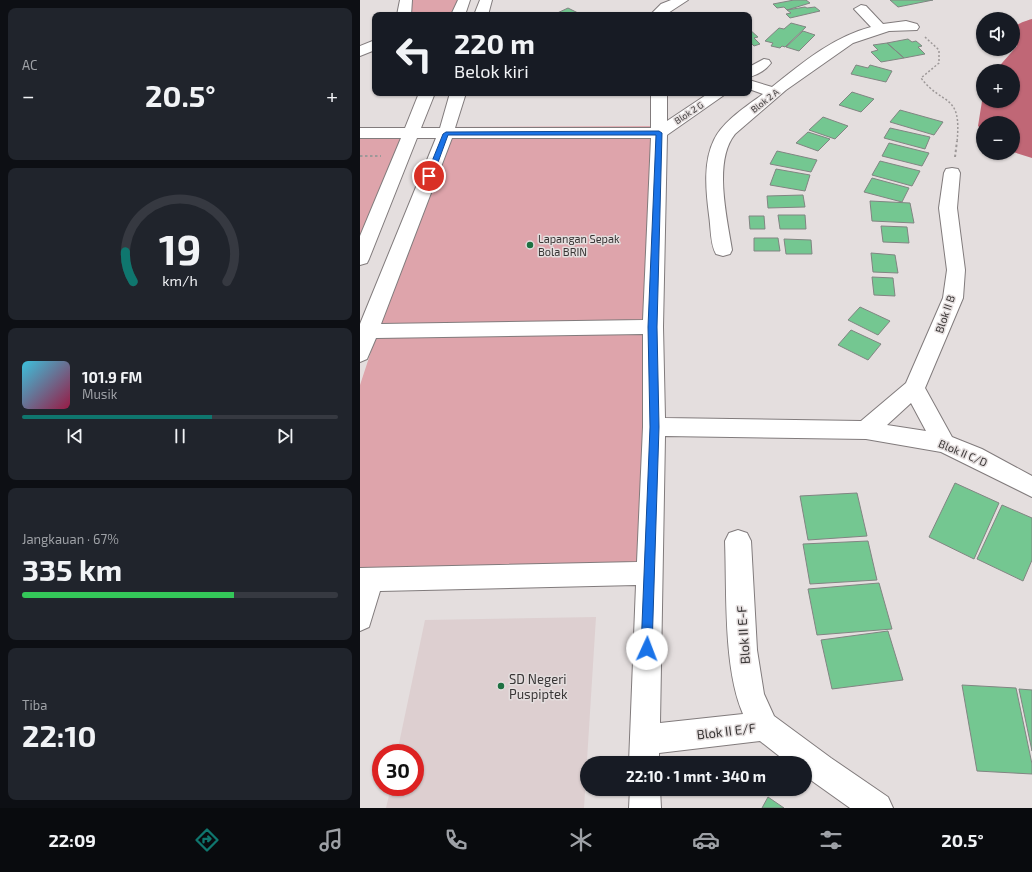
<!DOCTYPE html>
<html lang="id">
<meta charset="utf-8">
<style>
body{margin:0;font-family:"Exo 2",sans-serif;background:#20242c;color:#f1f3f6;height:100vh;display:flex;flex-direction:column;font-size:15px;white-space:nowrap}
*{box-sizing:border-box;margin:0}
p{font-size:13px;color:#9ea1a6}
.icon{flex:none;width:22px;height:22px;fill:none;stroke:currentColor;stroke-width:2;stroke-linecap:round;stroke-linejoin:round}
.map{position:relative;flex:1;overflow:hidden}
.sheet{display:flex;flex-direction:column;gap:8px;padding:8px;background:#0d0f14;width:360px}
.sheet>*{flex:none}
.banner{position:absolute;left:12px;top:12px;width:380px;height:84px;border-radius:8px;box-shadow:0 1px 3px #0004;background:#171b24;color:#f1f3f6;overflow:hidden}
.fabs{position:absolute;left:616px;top:12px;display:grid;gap:8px}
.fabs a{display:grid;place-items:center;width:44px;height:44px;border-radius:50%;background:#171b24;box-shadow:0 1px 3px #0004;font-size:20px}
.speed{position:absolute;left:12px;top:744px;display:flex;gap:8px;font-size:20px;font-weight:700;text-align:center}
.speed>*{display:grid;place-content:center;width:52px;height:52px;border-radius:50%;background:#171b24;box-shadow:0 1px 3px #0004;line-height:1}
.speed .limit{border:6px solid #d22;background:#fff;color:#111}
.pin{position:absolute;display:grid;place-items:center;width:34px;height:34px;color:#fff;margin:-17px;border:2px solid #fff;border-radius:50%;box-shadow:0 1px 4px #0007}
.me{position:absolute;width:44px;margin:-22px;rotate:2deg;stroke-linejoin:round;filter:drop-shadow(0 0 3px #0008)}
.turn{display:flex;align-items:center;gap:14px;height:84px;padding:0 16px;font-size:18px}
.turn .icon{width:52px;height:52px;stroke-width:2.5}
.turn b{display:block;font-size:28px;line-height:34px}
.big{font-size:30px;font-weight:700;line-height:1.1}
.sheet .card{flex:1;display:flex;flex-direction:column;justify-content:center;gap:6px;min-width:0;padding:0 14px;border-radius:8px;background:#20242c}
.sheet .dial{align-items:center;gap:0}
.dial svg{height:104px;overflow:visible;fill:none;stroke:#363941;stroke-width:7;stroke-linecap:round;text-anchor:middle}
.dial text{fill:#f1f3f6;stroke:none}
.song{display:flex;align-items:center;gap:12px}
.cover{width:48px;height:48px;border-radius:6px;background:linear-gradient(135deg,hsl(190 70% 55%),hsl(340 70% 35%))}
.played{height:4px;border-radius:2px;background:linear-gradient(90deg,#0f766e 60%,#363941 60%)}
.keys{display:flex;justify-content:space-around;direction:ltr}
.heat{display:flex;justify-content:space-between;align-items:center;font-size:22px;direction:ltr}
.charge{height:6px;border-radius:3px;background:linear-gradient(90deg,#34c759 67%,#363941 0)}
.trip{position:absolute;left:220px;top:756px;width:232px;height:40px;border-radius:20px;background:#171b24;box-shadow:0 1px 3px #0004;font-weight:700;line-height:40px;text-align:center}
.tabs{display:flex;height:64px;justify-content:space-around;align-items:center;background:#090b0e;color:#9ea1a6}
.tabs .icon{width:28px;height:28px}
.tabs .active{color:#0f766e}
.tabs b{font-size:18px;color:#f1f3f6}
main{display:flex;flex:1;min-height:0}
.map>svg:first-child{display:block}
.built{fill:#ddcfd0}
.green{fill:#dea4ab}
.water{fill:#c06776}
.building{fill:#74c791;stroke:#818582}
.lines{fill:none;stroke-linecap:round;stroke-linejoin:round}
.street-casing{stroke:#817b7c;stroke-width:2}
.path-far1{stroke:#9d9898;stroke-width:1.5;stroke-dasharray:2 2;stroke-linecap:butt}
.path{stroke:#9d9898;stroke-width:2;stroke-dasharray:2.5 2.5;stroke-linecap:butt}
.street{fill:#fff;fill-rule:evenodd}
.route{fill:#1a73e8;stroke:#114b97}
.poi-dot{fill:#1e7142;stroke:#e4dede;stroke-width:1.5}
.labels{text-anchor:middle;stroke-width:3;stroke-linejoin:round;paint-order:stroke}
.far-street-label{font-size:9px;fill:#393636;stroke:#e4dede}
.poi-label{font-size:11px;fill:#393636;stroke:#e4dede;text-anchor:start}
.street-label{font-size:11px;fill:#393636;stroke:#e4dede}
.near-street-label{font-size:13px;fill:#393636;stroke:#e4dede}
.near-poi-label{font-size:13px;fill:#393636;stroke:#e4dede;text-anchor:start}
</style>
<main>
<section class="sheet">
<div class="card"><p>AC</p>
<div class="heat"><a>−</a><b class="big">20.5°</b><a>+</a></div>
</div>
<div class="card dial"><svg viewBox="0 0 100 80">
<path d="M14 69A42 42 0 1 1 86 69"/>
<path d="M14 69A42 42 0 0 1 8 46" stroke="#0f766e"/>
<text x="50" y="56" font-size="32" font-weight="700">19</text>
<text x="50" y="72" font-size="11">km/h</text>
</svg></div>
<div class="card">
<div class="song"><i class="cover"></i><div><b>101.9 FM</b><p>Musik</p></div></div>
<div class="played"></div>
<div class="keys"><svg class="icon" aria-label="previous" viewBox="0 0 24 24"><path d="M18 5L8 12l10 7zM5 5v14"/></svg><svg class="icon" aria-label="pause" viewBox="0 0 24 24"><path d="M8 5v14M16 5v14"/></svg><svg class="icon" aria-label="next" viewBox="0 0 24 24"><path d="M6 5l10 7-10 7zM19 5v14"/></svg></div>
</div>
<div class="card"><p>Jangkauan · 67%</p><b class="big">335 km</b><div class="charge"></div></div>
<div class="card"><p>Tiba</p><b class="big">22:10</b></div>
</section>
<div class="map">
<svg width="672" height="808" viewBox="0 0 672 808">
<rect width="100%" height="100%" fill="#e4dede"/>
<path class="built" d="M236,617L224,808H26L31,787H55V753H37L65,620Z"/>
<path class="green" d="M47,0H109L102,15H44Z
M298,126L278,568H0V385L85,127Z
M0,138H43L0,247Z"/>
<path class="water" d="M672,19V158L653,152V123H623V131L618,126L623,95V101H653V71H635L657,46C649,27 655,24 672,19Z"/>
<path class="building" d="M434,0H446L450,3L427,10L424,7L417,8L413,4Z
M530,0H573L538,7Z
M445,7L447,8L455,7L460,11L430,18L426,14L431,13L427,10Z
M208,8L222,15H193Z
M431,23L446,27L425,47L422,46L420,48L411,46L413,43L405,41L419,28L424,29Z
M389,29L398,37L394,38L400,44L394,46L389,41Z
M443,31L455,35L439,51L426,47Z
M548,39L552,42L556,41L562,46L558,47L565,54L544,58L527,43Z
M527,43L544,58L521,62L511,52L518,50L513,45Z
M496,65L508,68L510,65L532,71L526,82L491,74Z
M492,92L514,99L501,112L479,105Z
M540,110L583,122L574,135L530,122Z
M463,117L488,126L475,139L449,130Z
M530,128L570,137L565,149L524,138Z
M448,132L470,139L458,151L436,143Z
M529,143L569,153L562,166L522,156Z
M417,151L457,160L451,172L410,164Z
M520,161L560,171L552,186L512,175Z
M416,169L450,175L445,191L410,185Z
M512,178L549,188L542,202L504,192Z
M443,195L445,207L408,208L407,196Z
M510,201L550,203L554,223L512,221Z
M418,215H445L446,229H420Z
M389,216H404L405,229H390Z
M521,226L547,227L549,243L523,242Z
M394,238H418L420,251H394Z
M424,239L451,240L452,254H426Z
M511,253L535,255L538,273L513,272Z
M512,277L533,278L535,296L514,295Z
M500,307L530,321L518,335L488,320Z
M491,330L521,344L508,360L478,345Z
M595,483L639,503L614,559L569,537Z
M497,493L507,536L448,540L440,496Z
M642,505L672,518V560L663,581L617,559Z
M508,541L517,580L450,584L443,544Z
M519,583L532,629L457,635L448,589Z
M528,631L543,680L472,689L461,640Z
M602,685L656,688L672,764V774L617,771Z
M659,689L672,690V751Z
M408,797L424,808H402Z"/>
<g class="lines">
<defs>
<path id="street" d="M40,0H52L51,15H37Z
M98,0H110L105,15H91Z
M120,0H132L128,15H114Z
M311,0H328L305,15H290L301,4Z
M501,5L506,6L523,24L546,21L557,24L559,27L557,30L529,31L493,43L426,90L375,134C353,161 367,218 372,250L370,254L363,256L356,254C350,244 351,227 349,215C346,191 343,162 354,140C363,121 387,106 403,94L389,89V80L412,87C442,63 473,37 511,27L494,9Z
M15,40V50L0,56V46Z
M404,59L409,60L411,63C406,70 397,75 389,77V67Z
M59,93H75L61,128H80L90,93H106L95,128H291V93H307V121L349,93H367L307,135L303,327L305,418L501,421L546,383L583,298L587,270L579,208L584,173L586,169L592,168L598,169L600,173L597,208L605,270L603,298L565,388L592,437L622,449L672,476V497L581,452L506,439L305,436L300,723L383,714C363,668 367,592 365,541L369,533L378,530L387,533L391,541L397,650L404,694L414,716L471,758L528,797L533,808H490L445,776V763H428L400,741L299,753V763H269L276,585L20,591L9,627L0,631V568L277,562L283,427V334L16,338L7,359L0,362V324L76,138H57L9,259L7,263L0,265V236L41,138H0V128H45ZM92,138H291L283,320L21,324ZM551,403L566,431L527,425Z
M270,789H300L301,808H269Z"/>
</defs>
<use href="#street" class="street-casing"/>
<path class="path-far1" d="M565,37L579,50V63L561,78C583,107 602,92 597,142"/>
<path class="path" d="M0,156H21
M595,157L597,141"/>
<use href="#street" class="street"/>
</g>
<path class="route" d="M299,131L302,133L297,327L299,427L292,649L291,653L287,655L283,653L281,649L290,427L288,327L296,135H88L73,176L69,178L66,176L83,134L86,132Z"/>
<g class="poi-dot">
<circle cx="170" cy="245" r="4"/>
<circle cx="141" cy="686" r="4"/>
</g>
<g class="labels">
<g class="far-street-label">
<text transform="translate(405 101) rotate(-38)" y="3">Blok 2 A</text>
<text transform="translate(329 113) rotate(-33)" y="3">Blok 2 G</text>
</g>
<g class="poi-label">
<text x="178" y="243">Lapangan Sepak<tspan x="178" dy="13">Bola BRIN</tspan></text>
</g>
<g class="street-label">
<text transform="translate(585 314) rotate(-71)" y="4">Blok II B</text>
<text transform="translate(603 453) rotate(23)" y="4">Blok II C/D</text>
</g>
<g class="near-street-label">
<text transform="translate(383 635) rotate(-94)" y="5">Blok II E-F</text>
<text transform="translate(366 731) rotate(-7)" y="5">Blok II E/F</text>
</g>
<g class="near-poi-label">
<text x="149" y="684">SD Negeri<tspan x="149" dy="15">Puspiptek</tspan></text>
</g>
</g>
</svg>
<div class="fabs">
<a><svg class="icon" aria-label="sound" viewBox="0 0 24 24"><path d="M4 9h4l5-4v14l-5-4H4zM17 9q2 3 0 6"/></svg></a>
<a>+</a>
<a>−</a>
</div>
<div class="speed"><div class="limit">30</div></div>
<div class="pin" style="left:69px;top:176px;background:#d93025"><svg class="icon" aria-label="arrive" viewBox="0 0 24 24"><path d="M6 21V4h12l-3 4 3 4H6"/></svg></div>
<svg class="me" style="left:287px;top:649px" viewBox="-20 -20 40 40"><circle r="19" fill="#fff"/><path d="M0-13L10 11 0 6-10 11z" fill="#1a73e8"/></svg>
<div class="trip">22:10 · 1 mnt · 340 m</div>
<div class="banner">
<div class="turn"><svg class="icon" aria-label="left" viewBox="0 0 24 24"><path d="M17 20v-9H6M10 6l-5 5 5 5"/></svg><div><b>220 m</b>Belok kiri</div></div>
</div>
</div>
</main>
<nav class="tabs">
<b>22:09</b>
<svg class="icon active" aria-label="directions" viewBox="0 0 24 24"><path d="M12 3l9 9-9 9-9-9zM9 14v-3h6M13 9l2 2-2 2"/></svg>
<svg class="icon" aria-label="music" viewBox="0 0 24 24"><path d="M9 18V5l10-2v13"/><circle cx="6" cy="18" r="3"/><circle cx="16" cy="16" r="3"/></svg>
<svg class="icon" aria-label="phone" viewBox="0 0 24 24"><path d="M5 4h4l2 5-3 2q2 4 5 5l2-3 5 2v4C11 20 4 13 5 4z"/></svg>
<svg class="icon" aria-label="climate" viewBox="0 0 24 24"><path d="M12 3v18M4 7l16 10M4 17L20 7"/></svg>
<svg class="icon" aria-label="car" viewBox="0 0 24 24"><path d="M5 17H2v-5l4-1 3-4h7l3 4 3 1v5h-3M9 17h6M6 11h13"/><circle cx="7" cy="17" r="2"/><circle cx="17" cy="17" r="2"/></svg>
<svg class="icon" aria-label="filters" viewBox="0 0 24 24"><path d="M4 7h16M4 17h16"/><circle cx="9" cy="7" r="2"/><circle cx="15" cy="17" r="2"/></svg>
<b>20.5°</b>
</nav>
